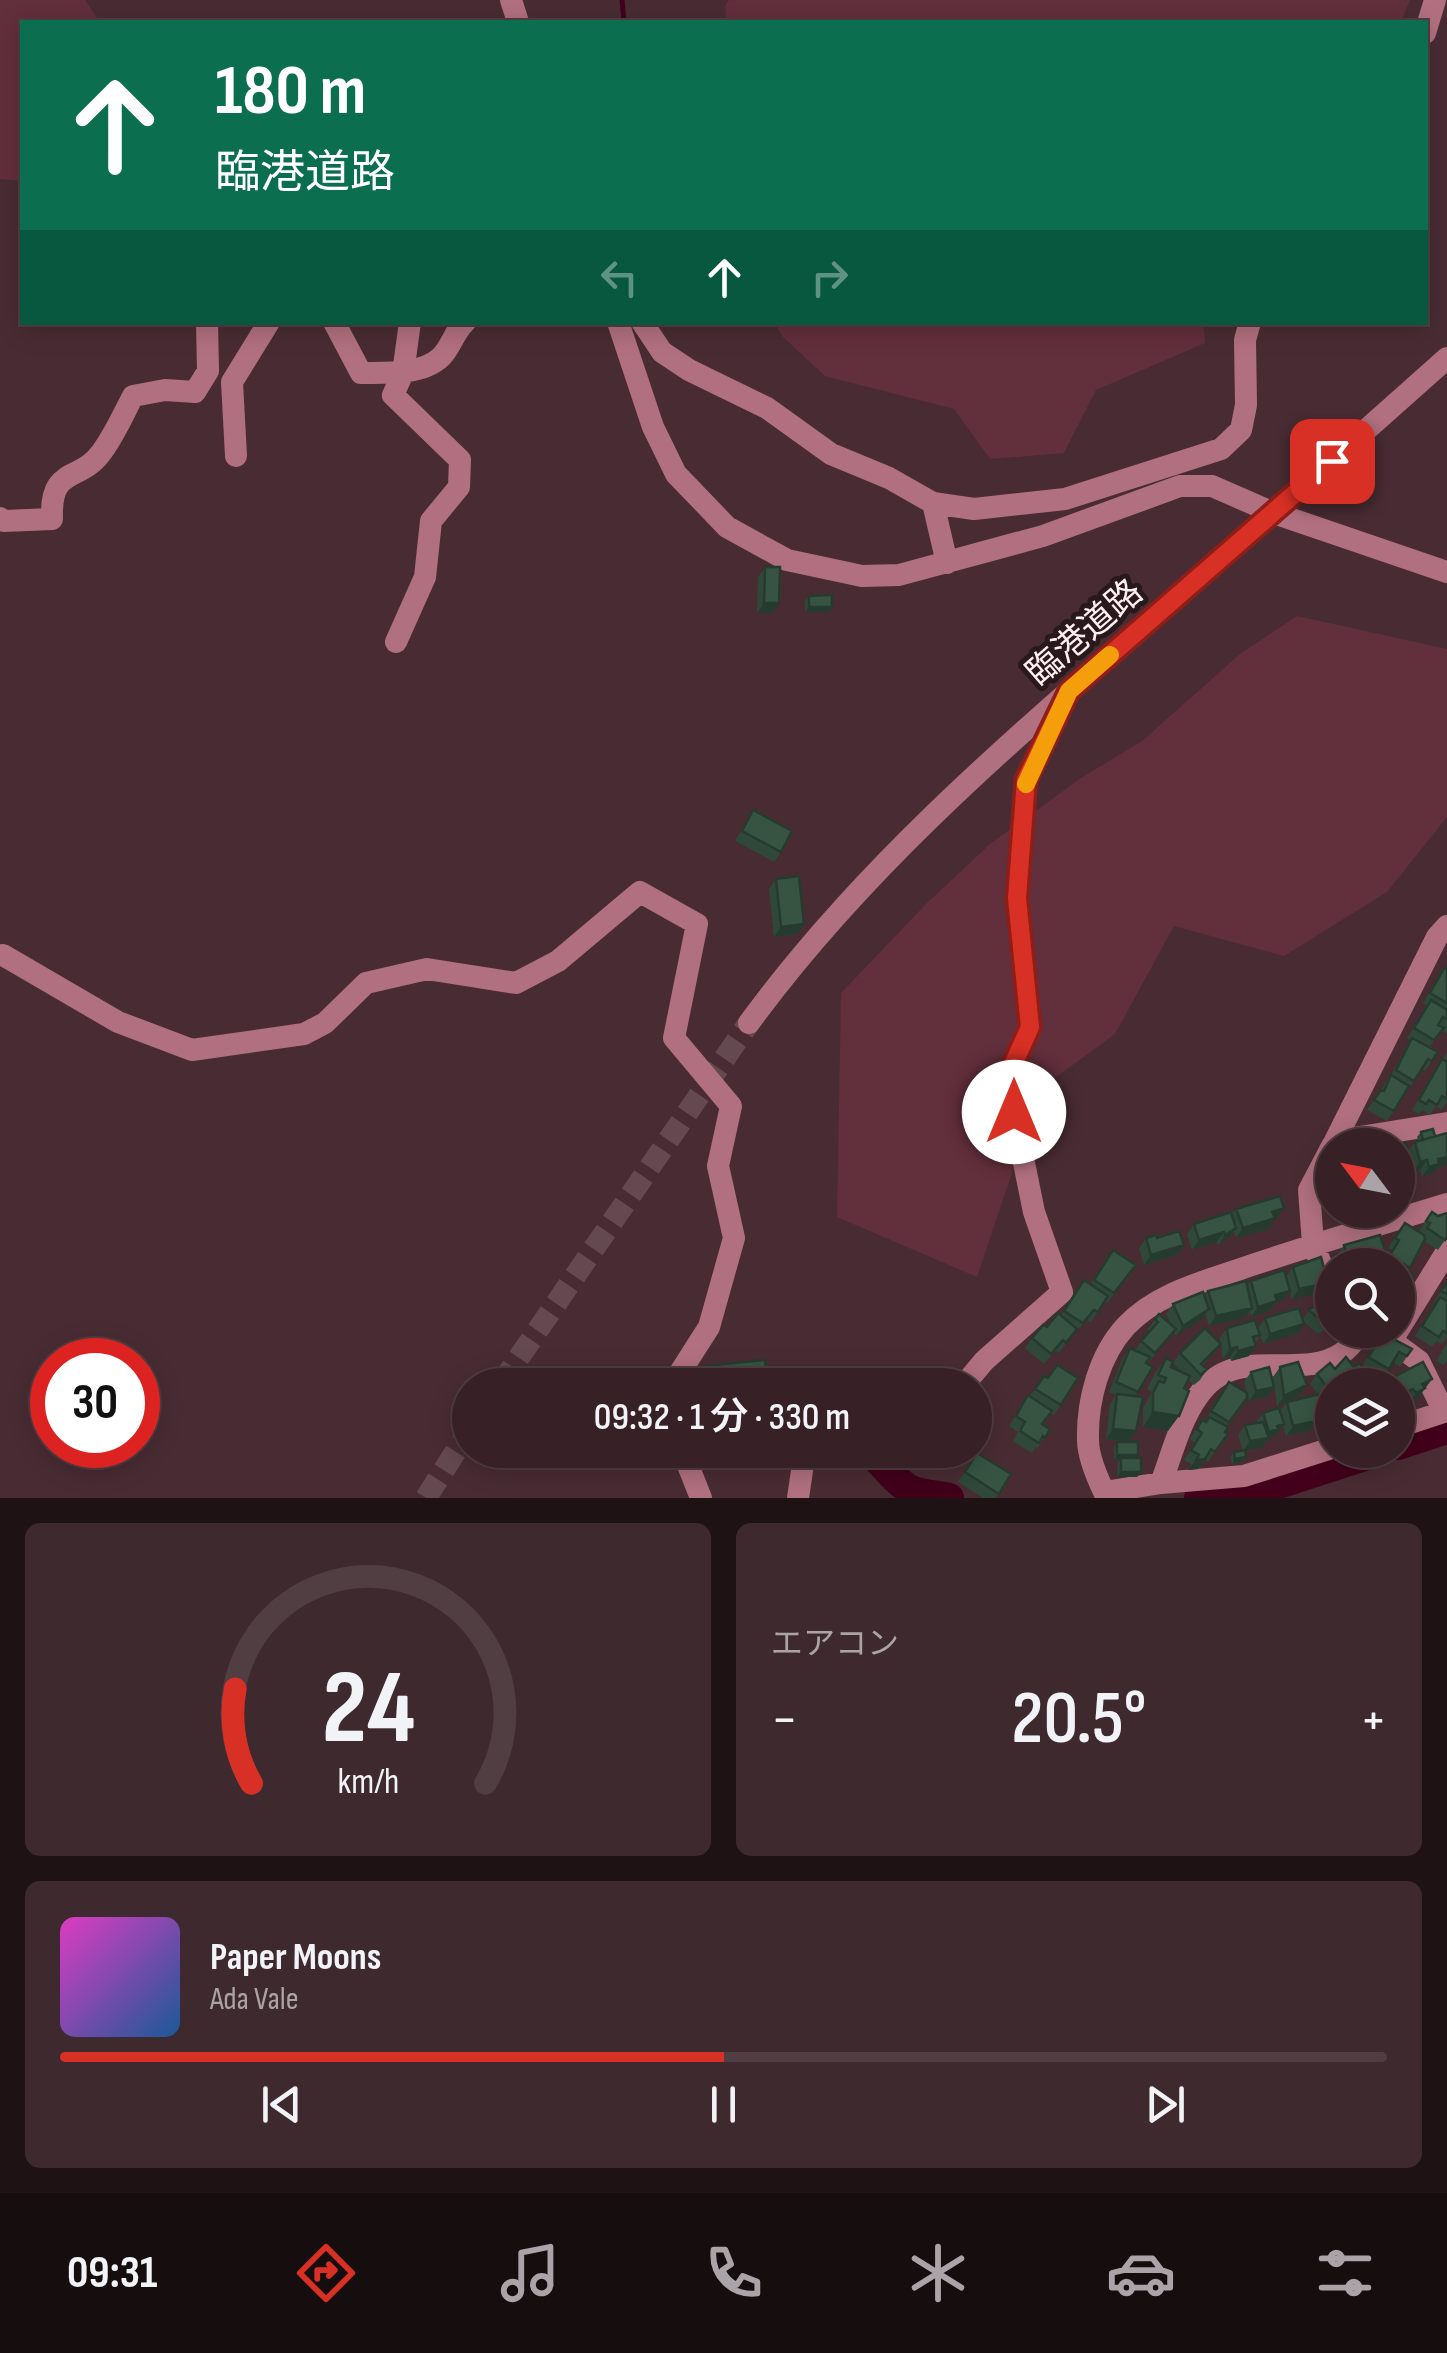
<!DOCTYPE html>
<html lang="ja">
<meta charset="utf-8">
<style>
body{margin:0;font-family:"Sofia Sans Condensed","Noto Sans JP",sans-serif;background:#3e292e;color:#f1f3f6;height:100vh;display:flex;flex-direction:column;font-size:38px;white-space:nowrap}
*{box-sizing:border-box;margin:0}
p{font-size:32px;color:#aaa3a7}
.icon{flex:none;width:55px;height:55px;fill:none;stroke:currentColor;stroke-width:2;stroke-linecap:round;stroke-linejoin:round}
.map{position:relative;height:1498px;overflow:hidden}
.details{display:flex;flex-direction:column;gap:25px;padding:25px;background:#1e1215;flex:1}
.details>*{flex:none}
.guide{position:absolute;left:20px;top:20px;width:1408px;height:305px;border-radius:0px;box-shadow:0 5px 25px #0003,0 0 0 2px #513e43;background:#0b6e4f;color:#fff;overflow:hidden}
.needle{width:65px;rotate:302deg}
.tools{position:absolute;left:1315px;top:1128px;display:grid;gap:20px}
.tools a{display:grid;place-items:center;width:100px;height:100px;border-radius:50%;background:#372126;box-shadow:0 5px 25px #0003,0 0 0 2px #513e43;font-size:50px}
.speed{position:absolute;left:30px;top:1338px;display:flex;gap:20px;font-size:50px;font-weight:700;text-align:center}
.speed>*{display:grid;place-content:center;width:130px;height:130px;border-radius:50%;background:#372126;box-shadow:0 5px 25px #0003,0 0 0 2px #513e43;line-height:1}
.speed .limit{border:15px solid #d22;background:#fff;color:#111}
.pin{position:absolute;display:grid;place-items:center;width:85px;height:85px;color:#fff;margin:-42px;border-radius:20px;box-shadow:0 5px 15px #0006}
.me{position:absolute;width:110px;margin:-55px;rotate:0deg;stroke-linejoin:round;filter:drop-shadow(0 0 8px #0008)}
.turn{display:flex;align-items:center;gap:35px;height:210px;padding:0 30px;font-size:45px}
.turn .icon{width:130px;height:130px;stroke-width:2.5}
.turn b{display:block;font-size:70px;line-height:85px}
.lanes{display:flex;align-items:center;height:95px;padding:0 30px;background:#0003;justify-content:center;gap:50px;direction:ltr}
.lanes .off{opacity:.35}
.big{font-size:75px;font-weight:600;line-height:1.1}
.details .tile{flex:1;display:flex;flex-direction:column;justify-content:center;gap:15px;min-width:0;padding:0 35px;border-radius:15px;background:#3e292e}
.details .dial{align-items:center;gap:0}
.dial svg{height:260px;overflow:visible;fill:none;stroke:#513e43;stroke-width:7;stroke-linecap:round;text-anchor:middle}
.dial text{fill:#f1f3f6;stroke:none}
.song{display:flex;align-items:center;gap:30px}
.cover{width:120px;height:120px;border-radius:15px;background:linear-gradient(135deg,hsl(310 70% 55%),hsl(210 70% 35%))}
.played{height:10px;border-radius:5px;background:linear-gradient(90deg,#d93025 50%,#513e43 50%)}
.keys{display:flex;justify-content:space-around;direction:ltr}
.heat{display:flex;justify-content:space-between;align-items:center;font-size:55px;direction:ltr}
.details .tiles{flex:1;display:grid;gap:25px;grid-template-columns:1fr 1fr}
.tile:last-child{grid-column:span 2}
.trip{position:absolute;left:452px;top:1368px;width:540px;height:100px;border-radius:50px;background:#372126;box-shadow:0 5px 25px #0003,0 0 0 2px #513e43;font-weight:600;line-height:100px;text-align:center}
.tabs{display:flex;height:160px;justify-content:space-around;align-items:center;background:#160d0f;color:#aaa3a7}
.tabs .icon{width:70px;height:70px}
.tabs .selected{color:#d93025}
.tabs b{font-size:45px;color:#f1f3f6}
.map>svg:first-child{display:block}
.green{fill:#622f3c}
.lines{fill:none;stroke-linecap:round;stroke-linejoin:round}
.stream{stroke:#42001a;stroke-width:5}
.river{stroke:#42001a;stroke-width:30}
.minor-tunnel{stroke:#644950;stroke-width:22;stroke-dasharray:22 11;stroke-linecap:butt}
.minor{stroke:#b1707f;stroke-width:22}
.wall{fill:#2f483a}
.shaded-wall{fill:#263b2f}
.building{fill:#375443;stroke:#263b2f;stroke-width:2.5}
.route-casing{stroke:#8d1f18;stroke-width:25}
.route{stroke:#d93025;stroke-width:18}
.slow{stroke:#f59e0b;stroke-width:18}
.labels{text-anchor:middle;stroke-width:10;stroke-linejoin:round;paint-order:stroke}
.street-label{font-size:35px;fill:#feeef1;stroke:#27191c}
</style>
<div class="map">
<svg width="1447" height="1498" viewBox="0 0 1447 1498">
<rect width="100%" height="100%" fill="#492c33"/>
<path class="green" d="M0,0H85L100,22H22V181L0,179Z
M729,0H1410L1401,22H727L725,6Z
M1203,322L1205,343L1096,390L1064,453L990,459L954,409L825,376L783,337L775,323Z
M1297,616L1447,649V817L1387,892L1284,956L1174,926L1115,1034L1040,1089L977,1277L837,1217L841,993L926,904L990,844L1081,778L1142,741L1240,654Z"/>
<g class="lines">
<path class="stream" d="M622,0L624,22"/>
<path class="river" d="M1398,1445L1447,1429
M866,1450C883,1460 891,1479 909,1489C920,1496 937,1494 949,1498
M1199,1498L1260,1490L1383,1450"/>
<path class="minor-tunnel" d="M500,1385L749,1023
M426,1498L470,1429"/>
<path class="minor" d="M511,0L518,22
M1425,33L1435,0
M334,322L361,373C386,373 422,375 441,357C451,347 454,332 465,322
M618,322L653,427L676,474L727,527L787,560L862,576L899,575L1043,536L1180,486H1212L1274,513L1447,572
M642,322L662,352L689,370L767,408L831,454L889,478L933,503
M236,456L232,382L269,322
M0,518L4,521L52,519C50,465 79,483 101,453C114,436 123,415 133,396L165,390L195,392L208,371L207,322
M947,563L933,503L974,509L1065,499L1221,449L1241,430L1246,405L1245,340L1250,322
M396,642L425,577L431,521L459,487L460,460L393,395L403,373L410,322
M3,955L118,1022L192,1050L304,1034L325,1023L366,983L427,969L516,983L558,961L640,892L697,924L674,1038L731,1106L718,1166L734,1238L709,1327L672,1385
M749,1023C860,871 1003,748 1145,625C1246,537 1346,448 1447,358
M1335,1141L1447,1123
M1333,1145L1437,937L1447,926
M1332,1146L1309,1190L1313,1244L1332,1291
M1377,1330L1419,1361L1444,1412
M1392,1340L1447,1251
M964,1385L984,1361L1062,1292L1034,1212L1007,1079L1030,1027L1017,899L1026,780L1063,703
M1398,1427L1447,1411
M682,1450L701,1498
M1161,1483C1172,1454 1180,1421 1198,1396C1236,1341 1298,1383 1342,1353C1350,1348 1357,1338 1363,1330
M1104,1492L1161,1483L1244,1476L1332,1448
M798,1498L805,1450
M1107,1498C1099,1482 1088,1457 1088,1440C1087,1401 1099,1355 1126,1326C1158,1292 1207,1281 1249,1266C1315,1244 1381,1224 1447,1204"/>
</g>
<path class="wall" d="M765,567L772,613H757L758,577Z
M809,596L832,607L829,612H805V601Z
M753,810L781,852L774,862L735,841Z
M776,879L797,934L774,937L769,889Z
M1447,968V1032L1446,1033L1442,1031L1429,1047L1438,1052L1425,1071L1422,1069L1387,1121L1367,1110L1391,1075L1411,1040L1407,1038L1428,1006L1423,1003L1438,977Z
M1447,1052V1102L1441,1110L1436,1106L1430,1115L1422,1110L1419,1114L1412,1110Z
M1421,1132L1435,1136L1447,1133V1165L1437,1168L1432,1174L1422,1177L1420,1170L1413,1172L1410,1158L1411,1162L1404,1172L1408,1151L1415,1142L1418,1141L1417,1137Z
M1332,1182V1208L1324,1205Z
M1236,1209L1277,1218L1274,1219L1268,1229L1236,1238L1234,1232L1229,1238L1218,1245L1217,1242L1192,1250L1187,1234L1194,1224L1232,1214Z
M1432,1212L1445,1240L1438,1250L1424,1241L1407,1272L1398,1297V1265H1383L1392,1250L1388,1248L1405,1223L1422,1234L1419,1231Z
M1146,1238H1157L1184,1245L1177,1255L1144,1265L1139,1248Z
M1344,1245L1387,1256L1380,1265H1340L1337,1255Z
M1113,1250L1129,1275L1107,1303L1105,1302L1091,1322L1087,1320L1075,1332L1059,1353L1056,1350L1044,1364L1025,1348L1032,1338L1061,1315L1084,1280L1090,1284Z
M1293,1267L1328,1283L1321,1293L1292,1299L1290,1291L1283,1301L1275,1303L1270,1311L1251,1317L1250,1312L1245,1318L1209,1326L1205,1314L1202,1319L1176,1336L1174,1332L1148,1363H1146L1153,1367L1135,1396L1136,1431L1129,1441L1106,1439L1110,1404L1116,1395L1109,1392L1123,1358L1130,1348L1135,1350L1150,1331L1148,1329L1159,1314L1171,1324L1166,1314L1173,1304L1205,1296L1208,1291L1247,1286L1251,1281L1286,1277Z
M1447,1283V1338L1442,1344L1437,1341L1432,1347L1415,1336L1436,1302L1434,1301Z
M1332,1292V1329L1330,1326L1326,1331L1324,1329L1318,1334L1303,1321L1297,1334L1263,1344L1258,1328L1265,1318L1303,1319L1309,1310Z
M1227,1328L1260,1335L1249,1356L1231,1361L1230,1357L1223,1359L1221,1345L1203,1365L1207,1369L1200,1380L1194,1385L1188,1379L1168,1431L1143,1427V1408L1152,1392L1147,1389L1155,1373L1166,1358L1171,1367L1182,1372L1173,1363L1180,1353L1220,1344V1338Z
M1384,1334L1412,1349L1400,1367L1393,1362L1382,1379L1363,1368L1356,1378L1347,1385H1332V1391L1330,1387L1321,1395L1318,1425L1312,1426L1309,1431L1286,1436L1283,1425L1277,1434L1267,1440L1262,1448L1245,1451L1243,1462L1232,1464L1230,1457L1234,1452L1243,1450L1238,1435L1245,1425L1256,1423L1263,1413L1280,1411L1287,1402L1318,1394L1310,1384L1317,1374L1362,1366Z
M1447,1343V1361L1443,1365L1436,1361Z
M705,1366L768,1385H692Z
M1280,1367L1307,1385L1300,1395L1277,1406L1273,1377Z
M1251,1372L1274,1387L1267,1397L1249,1401L1244,1382Z
M1044,1376L1048,1378H1078L1054,1415L1050,1413L1042,1424L1050,1429L1038,1448L1036,1447L1032,1453L1013,1441L1018,1432L1009,1426L1028,1395L1030,1396Z
M1394,1377L1432,1379L1418,1398L1409,1403L1406,1399L1398,1403V1385H1388Z
M1229,1382L1247,1398L1226,1426L1225,1432L1228,1434L1208,1462L1205,1460L1198,1469L1188,1470L1192,1465L1184,1460L1195,1443L1190,1439L1202,1420L1205,1421Z
M1332,1398V1413L1329,1414L1326,1407Z
M1117,1442L1136,1458L1141,1472L1137,1477H1117L1118,1463L1120,1460H1114V1447Z
M697,1450H764L759,1457L699,1464Z
M937,1450H959L954,1458L942,1463Z
M977,1453L1011,1474L996,1498H983L958,1482Z"/>
<path class="shaded-wall" d="M764,603H779L772,613H757Z
M809,607H832L829,612H805Z
M804,924L797,934L774,937L781,927Z
M1447,1157V1165L1437,1168L1432,1174L1422,1177L1429,1167L1438,1159Z
M1427,1160L1420,1170L1413,1172L1420,1162Z
M1411,1162L1404,1172L1398,1174V1165Z
M1331,1195H1332V1208L1324,1205Z
M1284,1208L1268,1229L1236,1238L1243,1228L1272,1212Z
M1236,1228L1229,1238L1218,1245L1225,1235Z
M1224,1232L1217,1242L1192,1250L1199,1240Z
M1184,1245L1177,1255L1144,1265L1151,1255Z
M1387,1256L1380,1265H1365L1368,1261Z
M1328,1283L1321,1293L1292,1299L1299,1289Z
M1290,1291L1283,1301L1275,1303L1270,1311L1251,1317L1258,1307L1275,1295Z
M1252,1308L1245,1318L1209,1326L1216,1316Z
M1209,1309L1202,1319L1176,1336L1183,1326Z
M1304,1324L1297,1334L1263,1344L1270,1334Z
M1256,1346L1249,1356L1231,1361L1238,1351Z
M1237,1347L1230,1357L1223,1359L1230,1349Z
M1363,1367L1356,1378L1346,1385L1350,1378Z
M1337,1377L1330,1387L1319,1396L1326,1386Z
M1432,1379L1418,1398L1409,1403L1422,1384Z
M1307,1385L1300,1395L1277,1406L1284,1396Z
M1274,1387L1267,1397L1249,1401L1256,1391Z
M1413,1389L1406,1399L1398,1403L1402,1394Z
M1153,1412L1179,1416L1168,1431L1143,1427Z
M1325,1415L1318,1425L1312,1426L1309,1431L1286,1436L1293,1426Z
M1284,1424L1277,1434L1267,1440L1262,1448L1243,1451L1250,1441L1264,1439L1269,1432L1277,1426Z
M1113,1429L1136,1431L1129,1441L1106,1439Z
M708,1450H764L759,1457L699,1464Z
M956,1450H959L954,1458L942,1463L949,1453Z
M1117,1455H1138L1135,1460H1114Z
M1246,1457L1243,1462L1232,1464L1235,1459Z
M1205,1459L1198,1469L1188,1470L1196,1460Z
M1121,1472H1141L1137,1477H1117Z"/>
<path class="building" d="M765,567H780L779,603H764Z
M832,595V607H809V596Z
M753,810L792,831L781,852L742,831Z
M799,876L804,924L781,927L776,879Z
M1445,967L1447,968V1003L1430,993Z
M1431,1000L1447,1010V1019L1443,1017L1438,1025L1444,1028L1434,1040L1414,1028Z
M1412,1038L1438,1052L1432,1061L1428,1059L1414,1081L1396,1070Z
M1442,1059L1447,1062V1099L1442,1096L1437,1105L1429,1100L1426,1104L1419,1100Z
M1391,1075L1409,1086L1394,1111L1374,1100L1381,1090L1384,1091Z
M1433,1129L1435,1136L1423,1140L1421,1132Z
M1447,1133V1157L1438,1159L1439,1164L1429,1167L1427,1160L1420,1162L1415,1142Z
M1406,1143L1411,1162L1398,1165V1145Z
M1280,1196L1284,1208L1272,1212L1275,1218L1243,1228L1236,1209Z
M1231,1212L1236,1228L1225,1235L1224,1232L1199,1240L1194,1224Z
M1432,1212L1438,1216L1447,1213V1237L1445,1240L1427,1228L1430,1223L1426,1221Z
M1405,1223L1424,1235L1425,1239L1410,1268L1390,1255L1399,1240L1395,1238Z
M1179,1231L1184,1245L1151,1255L1146,1238L1156,1235L1157,1238Z
M1380,1235L1387,1256L1368,1261L1369,1265H1350L1344,1245Z
M1113,1250L1136,1265L1114,1293L1094,1280Z
M1321,1257L1328,1283L1299,1289L1293,1267Z
M1398,1266L1413,1275L1398,1296Z
M1284,1270L1290,1291L1275,1295L1277,1301L1258,1307L1251,1281Z
M1084,1280L1108,1296L1098,1312L1094,1310L1083,1323L1064,1311Z
M1246,1281L1252,1308L1216,1316L1208,1291Z
M1447,1283V1294L1441,1291Z
M1203,1292L1209,1309L1183,1326L1173,1304Z
M1332,1292V1321L1331,1319L1325,1324L1309,1310Z
M1440,1297L1447,1301V1333L1443,1331L1439,1337L1422,1326Z
M1299,1308L1304,1324L1270,1334L1265,1318Z
M1058,1313L1077,1329L1066,1343L1063,1340L1051,1354L1032,1338L1043,1325L1047,1327Z
M1159,1314L1176,1329L1155,1353L1141,1341L1158,1322L1155,1319Z
M1255,1320L1260,1335L1253,1337L1256,1346L1238,1351L1237,1347L1230,1349L1227,1328Z
M1205,1328L1221,1344L1201,1364L1207,1369L1201,1375L1180,1353Z
M1384,1334L1412,1349L1407,1356L1399,1352L1389,1369L1368,1357Z
M1130,1348L1150,1357L1146,1363L1153,1367L1138,1392L1116,1382Z
M1346,1357L1354,1367L1359,1363L1363,1367L1350,1378L1348,1376L1341,1383L1337,1377L1326,1386L1317,1374L1330,1363L1335,1369Z
M1166,1358L1173,1362L1171,1367L1190,1376L1184,1388L1189,1391L1179,1416L1153,1412V1393L1159,1381L1164,1383L1166,1378L1158,1375Z
M765,1360L768,1385H707L705,1366Z
M1298,1362L1307,1385L1284,1396L1280,1367Z
M1423,1362L1432,1379L1422,1384L1425,1388L1416,1393L1413,1389L1402,1394L1394,1377Z
M1057,1365L1078,1378L1061,1405L1035,1389L1044,1376L1048,1378Z
M1269,1367L1274,1387L1256,1391L1251,1372Z
M1229,1382L1247,1393V1398L1229,1422L1211,1411Z
M1117,1394L1143,1397L1136,1431L1113,1429Z
M1320,1394L1325,1415L1315,1417L1316,1421L1293,1426L1287,1402Z
M1028,1395L1052,1411L1042,1424L1050,1429L1045,1438L1043,1436L1039,1443L1020,1431L1025,1422L1016,1416Z
M1279,1408L1284,1424L1277,1426L1278,1429L1269,1432L1263,1413Z
M1209,1417L1228,1427L1225,1432L1228,1434L1215,1452L1211,1449L1205,1459L1196,1460L1199,1455L1191,1450L1202,1433L1197,1429L1202,1420L1206,1422Z
M1263,1422L1269,1438L1250,1441L1245,1425Z
M1117,1442H1138V1455H1117Z
M1245,1450L1246,1457L1235,1459L1234,1452Z
M977,1453L1011,1474L999,1494L965,1472Z
M1121,1458H1141V1472H1121Z"/>
<g class="lines">
<defs>
<path id="route" d="M1014,1112L1007,1078L1030,1027L1017,898L1026,780L1069,691L1332,461"/>
</defs>
<use href="#route" class="route-casing"/>
<use href="#route" class="route"/>
<path class="slow" d="M1026,784L1069,691L1110,655"/>
</g>
<g class="labels">
<g class="street-label">
<text transform="translate(1084 632) rotate(-41)" y="12">臨港道路</text>
</g>
</g>
</svg>
<div class="tools">
<a><svg class="needle" viewBox="-14 -14 28 28"><path d="M0-13l5 13h-10z" fill="#e53935"/><path d="M0 13l5-13h-10z" fill="#aaa3a7"/></svg></a>
<a><svg class="icon" aria-label="search" viewBox="0 0 24 24"><circle cx="10" cy="10" r="6"/><path d="M15 15l6 6"/></svg></a>
<a><svg class="icon" aria-label="layers" viewBox="0 0 24 24"><path d="M12 4l9 5-9 5-9-5zM3 14l9 5 9-5"/></svg></a>
</div>
<div class="speed"><div class="limit">30</div></div>
<div class="pin" style="left:1332px;top:461px;background:#d93025"><svg class="icon" aria-label="arrive" viewBox="0 0 24 24"><path d="M6 21V4h12l-3 4 3 4H6"/></svg></div>
<svg class="me" style="left:1014px;top:1112px" viewBox="-20 -20 40 40"><circle r="19" fill="#fff"/><path d="M0-13L10 11 0 6-10 11z" fill="#d93025"/></svg>
<div class="trip">09:32 · 1 分 · 330 m</div>
<div class="guide">
<div class="turn"><svg class="icon" aria-label="ahead" viewBox="0 0 24 24"><path d="M12 20V5M6 11l6-6 6 6"/></svg><div><b>180 m</b>臨港道路</div></div>
<div class="lanes"><svg class="icon off" aria-label="left" viewBox="0 0 24 24"><path d="M17 20v-9H6M10 6l-5 5 5 5"/></svg><svg class="icon" aria-label="ahead" viewBox="0 0 24 24"><path d="M12 20V5M6 11l6-6 6 6"/></svg><svg class="icon off" aria-label="right" viewBox="0 0 24 24"><path d="M7 20v-9h11M14 6l5 5-5 5"/></svg></div>
</div>
</div>
<section class="details">
<div class="tiles">
<div class="tile dial"><svg viewBox="0 0 100 80">
<path d="M14 69A42 42 0 1 1 86 69"/>
<path d="M14 69A42 42 0 0 1 9 40" stroke="#d93025"/>
<text x="50" y="56" font-size="32" font-weight="700">24</text>
<text x="50" y="72" font-size="11">km/h</text>
</svg></div>
<div class="tile"><p>エアコン</p>
<div class="heat"><a>−</a><b class="big">20.5°</b><a>+</a></div>
</div>
<div class="tile">
<div class="song"><i class="cover"></i><div><b>Paper Moons</b><p>Ada Vale</p></div></div>
<div class="played"></div>
<div class="keys"><svg class="icon" aria-label="previous" viewBox="0 0 24 24"><path d="M18 5L8 12l10 7zM5 5v14"/></svg><svg class="icon" aria-label="pause" viewBox="0 0 24 24"><path d="M8 5v14M16 5v14"/></svg><svg class="icon" aria-label="next" viewBox="0 0 24 24"><path d="M6 5l10 7-10 7zM19 5v14"/></svg></div>
</div>
</div>
</section>
<nav class="tabs">
<b>09:31</b>
<svg class="icon selected" aria-label="directions" viewBox="0 0 24 24"><path d="M12 3l9 9-9 9-9-9zM9 14v-3h6M13 9l2 2-2 2"/></svg>
<svg class="icon" aria-label="music" viewBox="0 0 24 24"><path d="M9 18V5l10-2v13"/><circle cx="6" cy="18" r="3"/><circle cx="16" cy="16" r="3"/></svg>
<svg class="icon" aria-label="phone" viewBox="0 0 24 24"><path d="M5 4h4l2 5-3 2q2 4 5 5l2-3 5 2v4C11 20 4 13 5 4z"/></svg>
<svg class="icon" aria-label="climate" viewBox="0 0 24 24"><path d="M12 3v18M4 7l16 10M4 17L20 7"/></svg>
<svg class="icon" aria-label="car" viewBox="0 0 24 24"><path d="M5 17H2v-5l4-1 3-4h7l3 4 3 1v5h-3M9 17h6M6 11h13"/><circle cx="7" cy="17" r="2"/><circle cx="17" cy="17" r="2"/></svg>
<svg class="icon" aria-label="filters" viewBox="0 0 24 24"><path d="M4 7h16M4 17h16"/><circle cx="9" cy="7" r="2"/><circle cx="15" cy="17" r="2"/></svg>
</nav>
